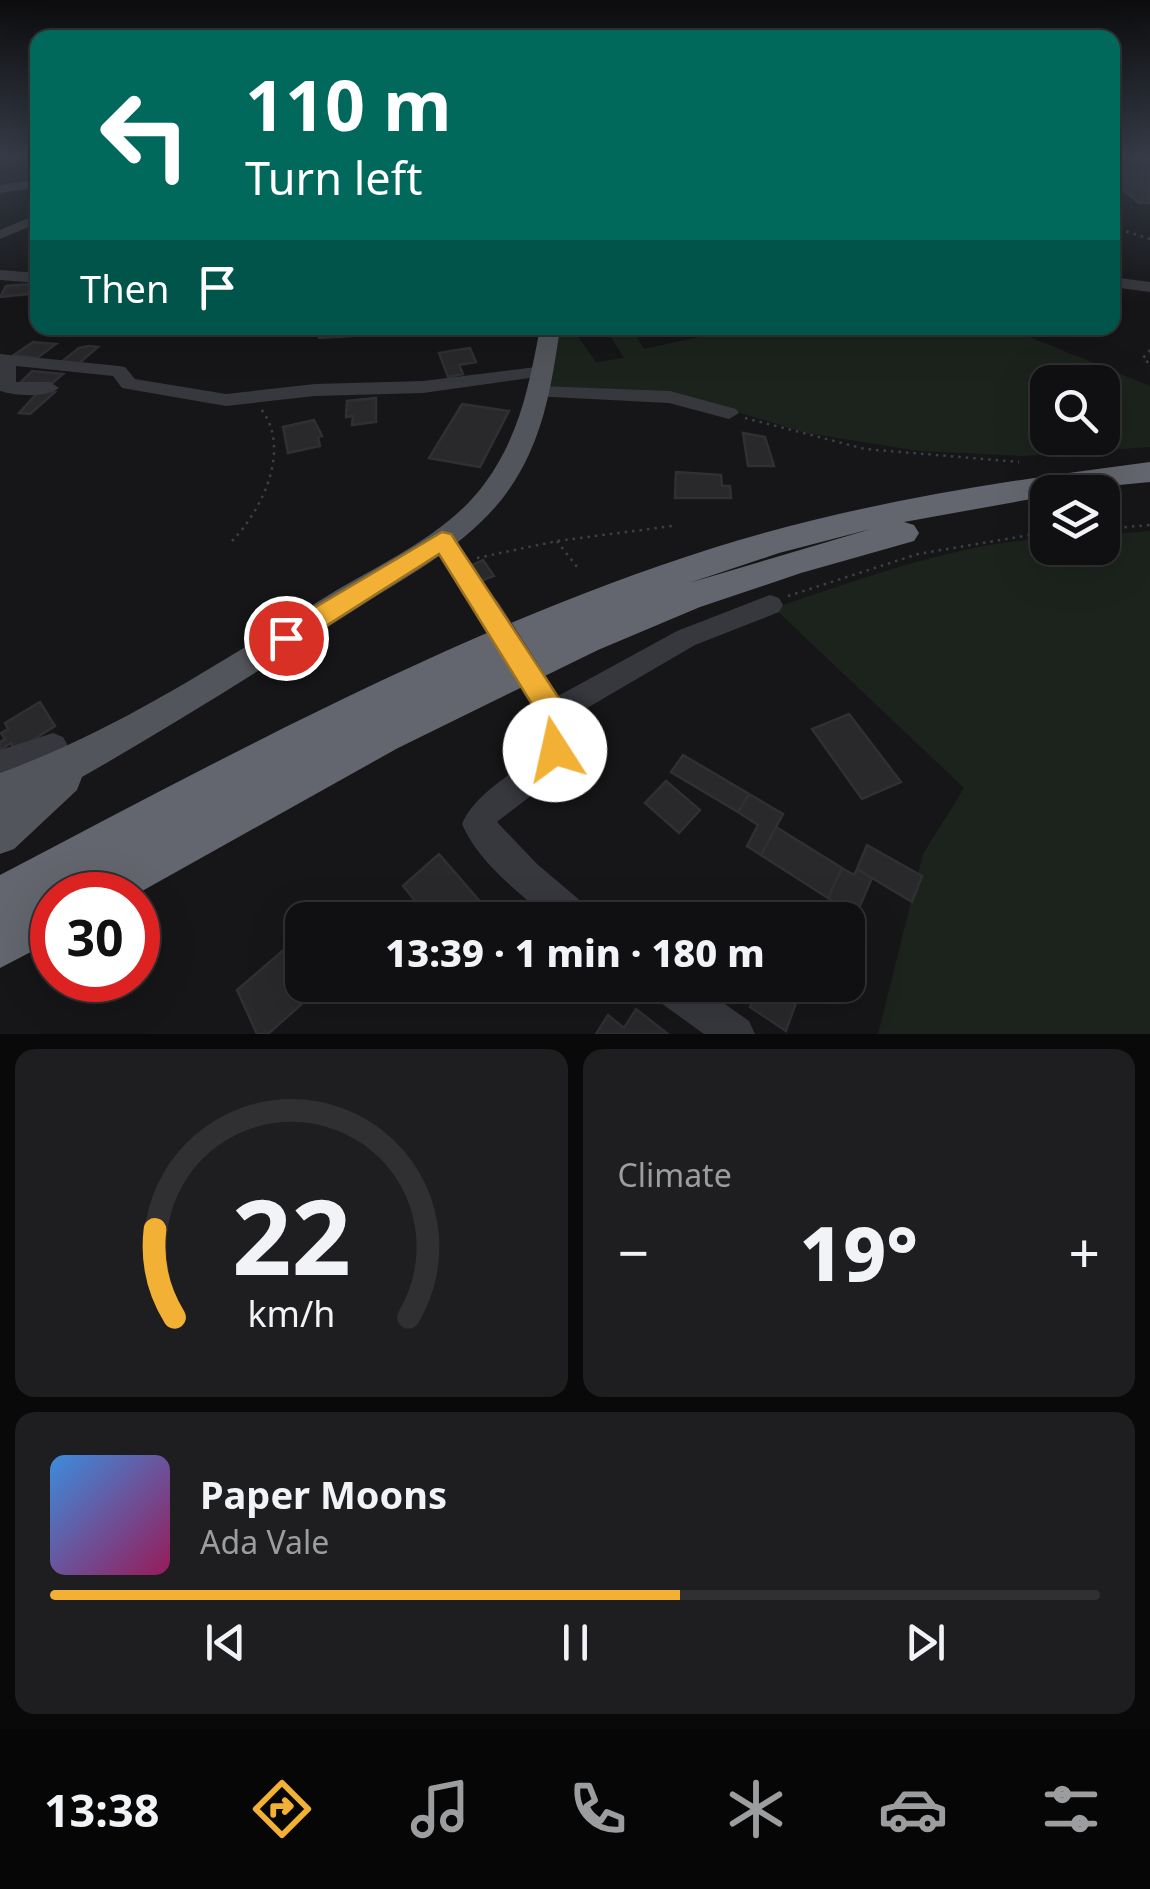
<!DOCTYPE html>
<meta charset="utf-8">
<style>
body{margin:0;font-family:"Noto Sans",sans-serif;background:#1e1e20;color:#f1f3f6;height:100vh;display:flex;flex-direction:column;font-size:38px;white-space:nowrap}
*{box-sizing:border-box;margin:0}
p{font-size:32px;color:#9c9d9f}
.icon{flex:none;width:55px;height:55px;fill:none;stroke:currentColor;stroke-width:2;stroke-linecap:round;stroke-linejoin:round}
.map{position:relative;height:1034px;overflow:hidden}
.panel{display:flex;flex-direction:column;gap:15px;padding:15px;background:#09090a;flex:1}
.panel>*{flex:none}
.banner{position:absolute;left:30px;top:30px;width:1090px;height:305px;border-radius:20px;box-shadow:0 10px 40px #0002,0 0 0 2px #303032;background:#00695c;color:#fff;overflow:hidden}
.buttons{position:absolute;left:1030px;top:365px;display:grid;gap:20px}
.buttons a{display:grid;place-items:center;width:90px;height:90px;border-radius:20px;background:#101012;box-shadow:0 10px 40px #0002,0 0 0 2px #303032;font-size:50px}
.speed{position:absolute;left:30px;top:872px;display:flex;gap:20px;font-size:50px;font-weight:700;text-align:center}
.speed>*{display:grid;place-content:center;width:130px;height:130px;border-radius:50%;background:#101012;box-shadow:0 10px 40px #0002,0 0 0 2px #303032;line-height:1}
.speed .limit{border:15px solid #d22;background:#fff;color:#111}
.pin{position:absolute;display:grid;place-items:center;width:85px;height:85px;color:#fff;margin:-42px;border:5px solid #fff;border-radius:50%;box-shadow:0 2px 10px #0007}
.me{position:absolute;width:110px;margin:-55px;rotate:350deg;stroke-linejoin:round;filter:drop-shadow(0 0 8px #0008)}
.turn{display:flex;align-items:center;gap:35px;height:210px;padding:0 50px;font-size:45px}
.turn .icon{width:130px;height:130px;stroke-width:2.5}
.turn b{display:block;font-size:70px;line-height:85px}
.then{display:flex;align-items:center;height:95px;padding:0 50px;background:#0003;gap:20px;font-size:38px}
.big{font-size:75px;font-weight:800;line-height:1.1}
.panel .tile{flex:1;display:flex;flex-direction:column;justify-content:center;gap:15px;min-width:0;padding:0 35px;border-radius:20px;background:#1e1e20}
.panel .dial{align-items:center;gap:0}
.dial svg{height:260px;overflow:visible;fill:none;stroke:#303032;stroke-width:7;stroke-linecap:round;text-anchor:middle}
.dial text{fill:#f1f3f6;stroke:none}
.song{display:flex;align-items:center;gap:30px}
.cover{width:120px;height:120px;border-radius:15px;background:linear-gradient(135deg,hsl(210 70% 55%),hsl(330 70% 35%))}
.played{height:10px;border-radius:5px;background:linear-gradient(90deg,#f2b134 60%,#303032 60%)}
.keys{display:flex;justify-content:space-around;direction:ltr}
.heat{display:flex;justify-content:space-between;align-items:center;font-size:55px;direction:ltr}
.panel .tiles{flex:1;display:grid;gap:15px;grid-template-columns:1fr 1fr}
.tile:last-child{grid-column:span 2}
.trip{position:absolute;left:285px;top:902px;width:580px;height:100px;border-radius:20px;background:#101012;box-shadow:0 10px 40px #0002,0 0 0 2px #303032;font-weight:800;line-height:100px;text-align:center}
.dock{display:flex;height:160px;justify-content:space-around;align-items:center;background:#060607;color:#9c9d9f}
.dock .icon{width:70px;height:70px}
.dock .active{color:#f2b134}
.dock b{font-size:45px;color:#f1f3f6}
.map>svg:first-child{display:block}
.green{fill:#1c231d;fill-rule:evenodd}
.building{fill:#29292c;stroke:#303034;stroke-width:2.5}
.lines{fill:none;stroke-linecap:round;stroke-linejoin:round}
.path{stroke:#3d3f44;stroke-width:2.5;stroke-dasharray:2.5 5;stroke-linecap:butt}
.minor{fill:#37383d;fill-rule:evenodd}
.major{fill:#53555c;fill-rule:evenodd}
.highway{fill:#63666e;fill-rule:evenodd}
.minor-bridge{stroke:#37383d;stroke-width:26}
.route{fill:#f2b134;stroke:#9d7322;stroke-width:2.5}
</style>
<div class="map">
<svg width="1150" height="1034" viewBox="0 0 1150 1034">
<rect width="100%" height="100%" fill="#161618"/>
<path class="green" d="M557,328H572L596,362L624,358L605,328H631L644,349L740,328H1008L1150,386V447L1023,456L919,451L806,433L691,398L550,389ZM1048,382H1102V438H1048Z
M1150,531V1034H878L923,854L964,788L774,608C861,579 954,544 1047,538L1048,548H1102L1103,535Z"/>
<path class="building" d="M1112,159L1150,162V203H1139L1112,181V175H1122L1112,168Z
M32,284L28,294L0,297L6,286Z
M320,328H349L351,336L319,338Z
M33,342L56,344L37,358L14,355Z
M89,346L98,347L76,366L60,363L79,348Z
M470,348L476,362L459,365L463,374L448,377L439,353Z
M32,371L63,374L49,386L18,385Z
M41,389L55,392L30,414L19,413Z
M376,398V422L352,425L353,416L346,417L347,401Z
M462,404L509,411L480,467L429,458Z
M314,420L322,436L318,437L320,446L288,453L283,427Z
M743,433L765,437L774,466H748Z
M676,472L721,475L722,486H730L731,498H675Z
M483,560L494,576L481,581L470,566Z
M40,702L55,726L15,751L11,743L0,750V742L5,739L1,733L8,729L5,723Z
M849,714L901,782L862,799L812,729Z
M683,755L749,794L738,812L671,772Z
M666,781L700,810L679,833L645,803Z
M749,794L783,814L761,855L747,846L758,825L738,812Z
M776,827L842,868L828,898L761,855Z
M867,845L922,876L912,902L857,869Z
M439,854L496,920H431L403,886Z
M842,868L854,875L857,869L872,878L856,915L828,898Z
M831,900L862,919L848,956V920H822Z
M287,947L302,969L305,985L298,991L305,1001L268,1034H257L237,990Z
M730,985H775L797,1000L786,1031L750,1007L753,1000Z
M636,1009L668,1034H596L608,1015L624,1028Z"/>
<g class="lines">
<path class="path" d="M1112,227L1150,239
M1150,350L1143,358L1150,364
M745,418L865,449L1019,462
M1102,529L1150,525
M232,541C262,510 292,449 261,409
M557,541L577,567
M477,558L557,541L672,526
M788,596L918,554L1048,532"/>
<path class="minor" d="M38,179V187L0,193V185Z
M38,214V223L0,239V230Z
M0,270L38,273V283L0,280Z
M1112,277L1150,282V292L1112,287Z
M0,354L119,366L125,367L135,379L226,394L315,384L423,381L544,366L553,371L544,376L423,393L315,396L226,406L122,388L113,376L16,366V382H50L59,388C46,398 16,396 0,391Z
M539,386L670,391L736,409L739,413L729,419L669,403L532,396L530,392Z
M442,532L450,534L497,603L501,610L497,617L488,620L479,617L430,540Z
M770,595L779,598L783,605L779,612L695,645L570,718C588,762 526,798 497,822L537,864L589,908L594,920H551C520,894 478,862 462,824C478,787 521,774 544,741L545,725L531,699L535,691L545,687L558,696L677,631Z
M53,733L63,737L68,746L63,755L0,778V750Z
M649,985H698L749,1021L755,1034H704L654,998Z"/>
<path class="major" d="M540,328H560C551,390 542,448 502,499C464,547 407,576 356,609C265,667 175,724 82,777L77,790L14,849L0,854V773C119,730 225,659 332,593C384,562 449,533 485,483C520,435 529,385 540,328Z"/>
<path class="highway" d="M1150,462V482L1048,492V496L904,522L914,525L919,533L914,541L801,573L700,607L598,650L398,748L135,895H52V941L0,968V875C231,754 464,627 713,548C856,503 1002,481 1150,462ZM871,529L689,583L779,553Z"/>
<path class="minor-bridge" d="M488,610L545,699"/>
</g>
<linearGradient id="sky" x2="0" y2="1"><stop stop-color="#0c0c0d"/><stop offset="0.52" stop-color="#363c48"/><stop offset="1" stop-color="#363c48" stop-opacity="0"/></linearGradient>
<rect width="1150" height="302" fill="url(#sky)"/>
<path class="route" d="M442,532L451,534L566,709L575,732L565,759L555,763L545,759L540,750L545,732L543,722L439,554L296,645L286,648L277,645L273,638L277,630Z"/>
</svg>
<div class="buttons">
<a><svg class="icon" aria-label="search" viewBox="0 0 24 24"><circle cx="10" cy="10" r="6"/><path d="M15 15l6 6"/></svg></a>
<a><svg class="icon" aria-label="layers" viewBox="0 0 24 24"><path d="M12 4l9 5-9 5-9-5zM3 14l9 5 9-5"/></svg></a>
</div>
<div class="speed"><div class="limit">30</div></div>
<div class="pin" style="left:286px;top:638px;background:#d93025"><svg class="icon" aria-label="arrive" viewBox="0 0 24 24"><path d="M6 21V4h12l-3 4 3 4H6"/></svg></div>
<svg class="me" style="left:555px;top:750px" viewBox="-20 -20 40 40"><circle r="19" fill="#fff"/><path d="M0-13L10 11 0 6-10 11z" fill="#f2b134"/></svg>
<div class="trip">13:39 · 1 min · 180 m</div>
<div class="banner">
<div class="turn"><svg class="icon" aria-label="left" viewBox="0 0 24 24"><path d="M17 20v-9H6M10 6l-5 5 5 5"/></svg><div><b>110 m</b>Turn left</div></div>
<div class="then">Then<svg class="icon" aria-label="arrive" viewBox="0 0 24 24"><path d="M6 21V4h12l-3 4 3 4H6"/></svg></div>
</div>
</div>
<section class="panel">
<div class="tiles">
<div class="tile dial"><svg viewBox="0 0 100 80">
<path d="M14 69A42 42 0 1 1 86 69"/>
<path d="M14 69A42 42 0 0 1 8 42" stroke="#f2b134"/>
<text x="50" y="56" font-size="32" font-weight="700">22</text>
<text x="50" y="72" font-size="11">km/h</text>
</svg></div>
<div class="tile"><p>Climate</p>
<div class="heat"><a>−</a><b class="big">19°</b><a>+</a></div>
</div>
<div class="tile">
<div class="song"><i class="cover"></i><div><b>Paper Moons</b><p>Ada Vale</p></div></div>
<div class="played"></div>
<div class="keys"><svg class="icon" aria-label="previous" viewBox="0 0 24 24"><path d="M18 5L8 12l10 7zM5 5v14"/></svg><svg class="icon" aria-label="pause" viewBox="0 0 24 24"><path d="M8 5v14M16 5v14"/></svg><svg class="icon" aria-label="next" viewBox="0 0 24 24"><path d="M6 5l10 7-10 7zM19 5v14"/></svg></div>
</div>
</div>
</section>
<nav class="dock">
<b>13:38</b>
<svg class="icon active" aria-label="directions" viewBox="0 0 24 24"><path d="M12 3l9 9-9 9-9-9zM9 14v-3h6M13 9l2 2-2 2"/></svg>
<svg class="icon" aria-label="music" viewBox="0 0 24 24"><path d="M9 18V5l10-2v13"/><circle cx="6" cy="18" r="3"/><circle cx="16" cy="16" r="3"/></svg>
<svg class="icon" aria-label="phone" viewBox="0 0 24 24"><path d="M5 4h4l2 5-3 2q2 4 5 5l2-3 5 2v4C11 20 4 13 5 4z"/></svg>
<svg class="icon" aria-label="climate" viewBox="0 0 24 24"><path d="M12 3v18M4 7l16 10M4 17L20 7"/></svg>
<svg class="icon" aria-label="car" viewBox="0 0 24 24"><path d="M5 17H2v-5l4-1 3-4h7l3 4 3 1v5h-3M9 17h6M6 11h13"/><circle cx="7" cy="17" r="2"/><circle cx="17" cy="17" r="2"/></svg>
<svg class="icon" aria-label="filters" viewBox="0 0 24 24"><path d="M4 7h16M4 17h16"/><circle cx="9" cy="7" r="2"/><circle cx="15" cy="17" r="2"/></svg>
</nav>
